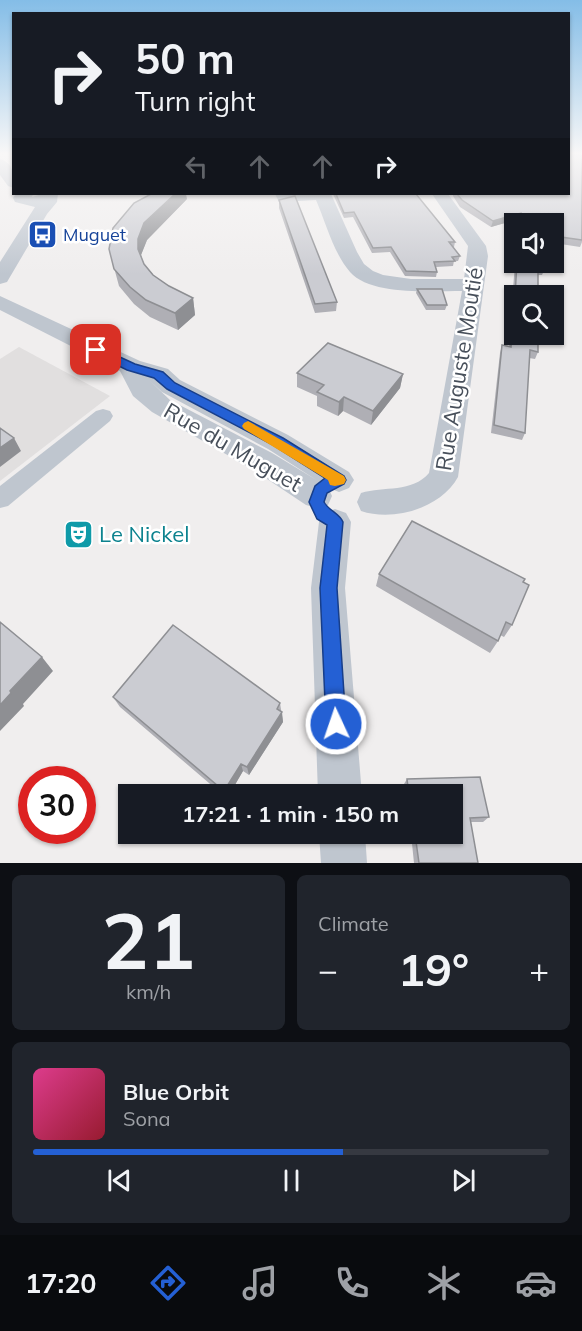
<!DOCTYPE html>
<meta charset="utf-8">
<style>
body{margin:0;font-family:Mulish,sans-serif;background:#20242c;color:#f1f3f6;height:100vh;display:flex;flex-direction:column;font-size:22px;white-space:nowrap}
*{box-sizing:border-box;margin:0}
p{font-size:20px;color:#9ea1a6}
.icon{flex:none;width:33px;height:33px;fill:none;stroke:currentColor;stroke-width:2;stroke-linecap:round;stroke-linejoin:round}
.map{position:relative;height:863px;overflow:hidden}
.side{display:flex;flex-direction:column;gap:12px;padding:12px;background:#0d0f14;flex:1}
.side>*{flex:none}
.top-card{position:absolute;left:12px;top:12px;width:558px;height:183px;border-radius:0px;box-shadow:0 2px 4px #0004;background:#171b24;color:#f1f3f6;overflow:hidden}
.controls{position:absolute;left:504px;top:213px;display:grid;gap:12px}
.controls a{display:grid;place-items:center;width:60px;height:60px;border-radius:0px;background:#171b24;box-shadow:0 2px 4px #0004;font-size:30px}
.speed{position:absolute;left:18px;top:766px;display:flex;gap:12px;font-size:30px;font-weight:700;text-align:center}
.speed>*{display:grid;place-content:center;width:78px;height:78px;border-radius:50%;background:#171b24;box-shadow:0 2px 4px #0004;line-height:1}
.speed .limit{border:9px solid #d22;background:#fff;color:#111}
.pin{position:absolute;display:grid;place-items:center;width:51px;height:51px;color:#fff;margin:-26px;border-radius:12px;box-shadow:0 3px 9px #0006}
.me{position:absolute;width:66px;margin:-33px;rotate:357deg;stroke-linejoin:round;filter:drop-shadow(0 0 4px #0008)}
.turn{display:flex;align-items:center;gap:21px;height:126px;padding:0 24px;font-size:27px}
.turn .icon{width:78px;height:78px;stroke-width:2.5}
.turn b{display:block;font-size:42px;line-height:51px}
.lanes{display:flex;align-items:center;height:57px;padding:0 24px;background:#0003;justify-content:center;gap:30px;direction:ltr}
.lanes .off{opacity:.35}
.big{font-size:45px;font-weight:700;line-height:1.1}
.side .card{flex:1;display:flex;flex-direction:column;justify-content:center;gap:9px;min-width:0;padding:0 21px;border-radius:9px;background:#20242c}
.side .dial{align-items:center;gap:0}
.dial b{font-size:78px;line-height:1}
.song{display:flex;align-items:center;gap:18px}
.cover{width:72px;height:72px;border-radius:9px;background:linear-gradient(135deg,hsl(330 70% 55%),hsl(350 70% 35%))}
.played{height:6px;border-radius:3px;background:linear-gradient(90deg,#2460d4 60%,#363941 60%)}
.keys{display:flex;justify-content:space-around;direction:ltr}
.heat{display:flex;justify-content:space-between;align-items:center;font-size:33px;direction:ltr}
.side .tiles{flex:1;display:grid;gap:12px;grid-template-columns:1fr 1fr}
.card:last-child{grid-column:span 2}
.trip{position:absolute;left:118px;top:784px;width:345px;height:60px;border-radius:0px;background:#171b24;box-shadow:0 2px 4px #0004;font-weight:700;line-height:60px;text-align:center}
.tabs{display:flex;height:96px;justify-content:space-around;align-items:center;background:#090b0e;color:#9ea1a6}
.tabs .icon{width:42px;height:42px}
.tabs .selected{color:#2460d4}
.tabs b{font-size:27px;color:#f1f3f6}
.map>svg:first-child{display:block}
.education{fill:#e1dfdf}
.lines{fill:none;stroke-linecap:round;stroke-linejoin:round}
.pedestrian{fill:#bfc6cf;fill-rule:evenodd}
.minor{fill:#bfc6cf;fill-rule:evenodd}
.wall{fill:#afafb5}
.shaded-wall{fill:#8e8f93}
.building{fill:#cbccd2;stroke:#8e8f93;stroke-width:1.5}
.route{fill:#2460d4;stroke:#173e8a;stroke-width:1.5}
.slow{fill:#f59e0b}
.labels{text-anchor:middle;stroke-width:5;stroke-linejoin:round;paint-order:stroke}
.far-transit-label{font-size:18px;fill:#164399;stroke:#fff;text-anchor:start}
.street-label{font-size:22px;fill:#474f5a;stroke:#fff}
.culture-label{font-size:22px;fill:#0d838f;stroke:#fff;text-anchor:start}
</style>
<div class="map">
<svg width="582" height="863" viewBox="0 0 582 863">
<rect width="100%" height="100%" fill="#f0eeee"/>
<path class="education" d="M19,347L110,396L0,481V359Z"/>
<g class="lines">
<path class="pedestrian" d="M103,409L110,411L113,416L110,421L8,506L0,508V486L96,411Z"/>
<path class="minor" d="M0,159C14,163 14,176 14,188L8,186L0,175Z
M16,194H33L32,197L42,194H58L57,202L47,214L7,282L0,284V262L35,207L15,202L13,198Z
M275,194H331L357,252L364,264L373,271L383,275L411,279H464L468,246L432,194H448L486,246L488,256L458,477C441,508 394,522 361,511L357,502L361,493C384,486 412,493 429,473L462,291C432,291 371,296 350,272C333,252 326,223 316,200L279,202Z
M0,296L140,361L168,369L180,380L288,435L349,472L354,480L349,488L339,492L329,488L268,449L162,392L149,380L170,400L272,453L328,487L332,496L328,505L317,508L306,505L252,469L152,412L133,396L120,371L0,310Z
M335,509L346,513L351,522L345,588L362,795H318L311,588L319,522L324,513Z
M319,834H365L367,863H321Z"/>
</g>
<path class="wall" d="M582,153V242L580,247L554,243V224H519V219L491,227L460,207L453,196V194H568Z
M333,194H416L455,242L454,247H453L460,256L458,261H454L453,266L436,267L437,272L436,277L405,276L390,252L372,253L353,217L344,218Z
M187,199L147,240L141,255L144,264L153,275L169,286L193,298L195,315L178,330L150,317L134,304L119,286L109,249Z
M279,200L337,302L336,311L315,313L279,208Z
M515,262H545V268L542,275H538V352L535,359L529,358L525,433L522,440L491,433L500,353L502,345L509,346Z
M417,289L447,305L445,310H426L416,293Z
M297,373L403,374L400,388L371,425L343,411L338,416L317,406V396L297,387Z
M379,574L523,582L512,625L504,637L500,635L498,641L490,653L376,586Z
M113,697L280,703L283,722L249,775L243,771L229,795H223L120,707Z
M480,777L489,817L483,822H470L478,863H414L411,834H453V795H405L404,784L407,779Z"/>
<path class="shaded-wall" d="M175,194H186L187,199L147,240L141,255L142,266L138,249V239L144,223Z
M521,213L519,219L491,227L493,221Z
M193,298L195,315L178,330L175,313Z
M403,374L400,388L371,425L373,411Z
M344,397L343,411L338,416L339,402Z
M14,438L21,451L0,467V448Z
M42,657L53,671L23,704L24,706L0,731V705L10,691Z
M282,712L283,722L249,775L247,767Z
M241,764L243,771L229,795H226L224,791Z"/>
<path class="building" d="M568,153H582V240L554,236V224H520L521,213L493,221L462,200L457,194H568Z
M151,194H175L144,223L138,239V249L144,264L153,275L169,286L193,298L175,313L146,300L130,287L114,269L109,249L113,228L134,203Z
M336,194H416L455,242H449L460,256L452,257L455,261L434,262L437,272L406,271L391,247L373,248L354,212L344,213Z
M295,196L337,302L315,304L279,200Z
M517,262H545V268L538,267V296H515Z
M417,289H442L447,305H427Z
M514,297V334H538V352L530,350L525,433L494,425L502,345L511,347Z
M328,343L403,374L373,411L344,397L339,402L317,392L324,385L297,373Z
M0,428L14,438L0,448Z
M412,521L525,579L523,582L529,585L512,625L506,622L498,641L379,574Z
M0,622L42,657L10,691L11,693L0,705Z
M173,625L280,703L277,709L282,712L247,767L241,764L224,791L113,697Z
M480,777L489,817L470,818L478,863H419L415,834H453V795H409L407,779Z"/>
<linearGradient id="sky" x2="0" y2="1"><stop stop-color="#84bde7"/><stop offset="0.56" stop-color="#f8f7f7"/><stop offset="1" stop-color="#f8f7f7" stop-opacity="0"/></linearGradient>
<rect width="582" height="274" fill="url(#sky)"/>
<path class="route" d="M96,346L135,364L163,372L175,383L283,438L344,476L346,480L344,484L327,493L324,502C329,511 339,513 343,522L337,588L346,724L343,732L336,734L329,732L326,724L320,588L327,525L317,519L309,502L315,486L325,478L273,445L167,389L154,378L127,370L92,353L90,350Z"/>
<path class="slow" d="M248,421L344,476L346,480L344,484L335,486L330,485L328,480L244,429L242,426L244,423Z"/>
<defs>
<symbol id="bus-square" viewBox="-11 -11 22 22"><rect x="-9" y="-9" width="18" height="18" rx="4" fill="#1a4fb4" stroke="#fff"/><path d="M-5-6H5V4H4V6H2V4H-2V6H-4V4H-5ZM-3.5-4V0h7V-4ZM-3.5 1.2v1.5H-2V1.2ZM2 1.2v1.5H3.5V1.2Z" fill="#fff"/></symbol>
<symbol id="theatre-square" viewBox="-11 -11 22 22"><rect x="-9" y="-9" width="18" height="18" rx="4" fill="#0f9aa8" stroke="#fff"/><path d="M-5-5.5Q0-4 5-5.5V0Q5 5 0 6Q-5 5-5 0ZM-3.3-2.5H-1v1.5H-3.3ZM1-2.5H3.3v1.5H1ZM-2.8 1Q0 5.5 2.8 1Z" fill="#fff"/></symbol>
</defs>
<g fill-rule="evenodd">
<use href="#bus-square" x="26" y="218" width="33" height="33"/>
<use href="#theatre-square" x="62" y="518" width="33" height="33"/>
</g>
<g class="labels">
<g class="far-transit-label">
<text x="63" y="241">Muguet</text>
</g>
<g class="street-label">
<text transform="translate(459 369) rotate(-81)" y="8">Rue Auguste Moutié</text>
<text transform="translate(233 447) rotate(30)" y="8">Rue du Muguet</text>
</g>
<g class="culture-label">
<text x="99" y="542">Le Nickel</text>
</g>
</g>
</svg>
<div class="controls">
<a><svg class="icon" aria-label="sound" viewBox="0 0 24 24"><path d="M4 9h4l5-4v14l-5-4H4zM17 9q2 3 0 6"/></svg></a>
<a><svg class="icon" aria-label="search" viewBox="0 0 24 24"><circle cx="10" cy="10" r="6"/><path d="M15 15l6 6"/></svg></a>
</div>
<div class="speed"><div class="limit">30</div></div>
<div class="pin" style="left:96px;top:350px;background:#d93025"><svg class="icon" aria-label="arrive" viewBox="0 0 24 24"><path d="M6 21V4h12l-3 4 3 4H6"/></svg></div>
<svg class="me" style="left:336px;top:724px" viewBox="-20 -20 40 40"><circle r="17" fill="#2460d4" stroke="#fff" stroke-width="3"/><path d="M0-11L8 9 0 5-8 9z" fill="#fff"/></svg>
<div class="trip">17:21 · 1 min · 150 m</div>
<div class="top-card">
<div class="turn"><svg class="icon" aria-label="right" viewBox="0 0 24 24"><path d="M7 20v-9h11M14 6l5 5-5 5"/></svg><div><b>50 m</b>Turn right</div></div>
<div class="lanes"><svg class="icon off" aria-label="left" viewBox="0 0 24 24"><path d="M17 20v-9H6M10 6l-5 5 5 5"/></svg><svg class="icon off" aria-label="ahead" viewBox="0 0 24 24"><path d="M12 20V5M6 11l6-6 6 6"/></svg><svg class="icon off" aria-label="ahead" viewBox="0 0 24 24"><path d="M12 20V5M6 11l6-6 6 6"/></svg><svg class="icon" aria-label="right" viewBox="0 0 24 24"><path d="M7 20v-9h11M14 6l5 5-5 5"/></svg></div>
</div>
</div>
<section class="side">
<div class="tiles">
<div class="card dial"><b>21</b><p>km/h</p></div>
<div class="card"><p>Climate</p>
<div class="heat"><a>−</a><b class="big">19°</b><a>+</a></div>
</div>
<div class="card">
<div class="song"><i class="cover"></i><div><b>Blue Orbit</b><p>Sona</p></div></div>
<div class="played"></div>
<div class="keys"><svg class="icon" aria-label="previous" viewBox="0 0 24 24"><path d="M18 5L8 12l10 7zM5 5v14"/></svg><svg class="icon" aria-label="pause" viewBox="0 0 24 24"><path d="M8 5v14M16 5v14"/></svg><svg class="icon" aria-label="next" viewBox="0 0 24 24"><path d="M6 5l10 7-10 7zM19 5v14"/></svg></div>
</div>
</div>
</section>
<nav class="tabs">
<b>17:20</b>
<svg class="icon selected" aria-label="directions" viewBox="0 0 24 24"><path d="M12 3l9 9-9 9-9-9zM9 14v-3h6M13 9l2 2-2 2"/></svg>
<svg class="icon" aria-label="music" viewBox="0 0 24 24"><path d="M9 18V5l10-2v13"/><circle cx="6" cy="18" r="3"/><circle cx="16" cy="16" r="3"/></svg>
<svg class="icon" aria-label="phone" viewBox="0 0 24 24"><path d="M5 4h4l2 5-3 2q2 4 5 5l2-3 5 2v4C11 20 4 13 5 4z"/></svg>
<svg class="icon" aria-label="climate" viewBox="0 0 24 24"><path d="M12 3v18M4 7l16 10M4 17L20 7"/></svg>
<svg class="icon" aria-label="car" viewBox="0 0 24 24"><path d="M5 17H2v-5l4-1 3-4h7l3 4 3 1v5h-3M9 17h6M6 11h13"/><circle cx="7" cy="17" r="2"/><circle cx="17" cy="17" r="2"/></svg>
</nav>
